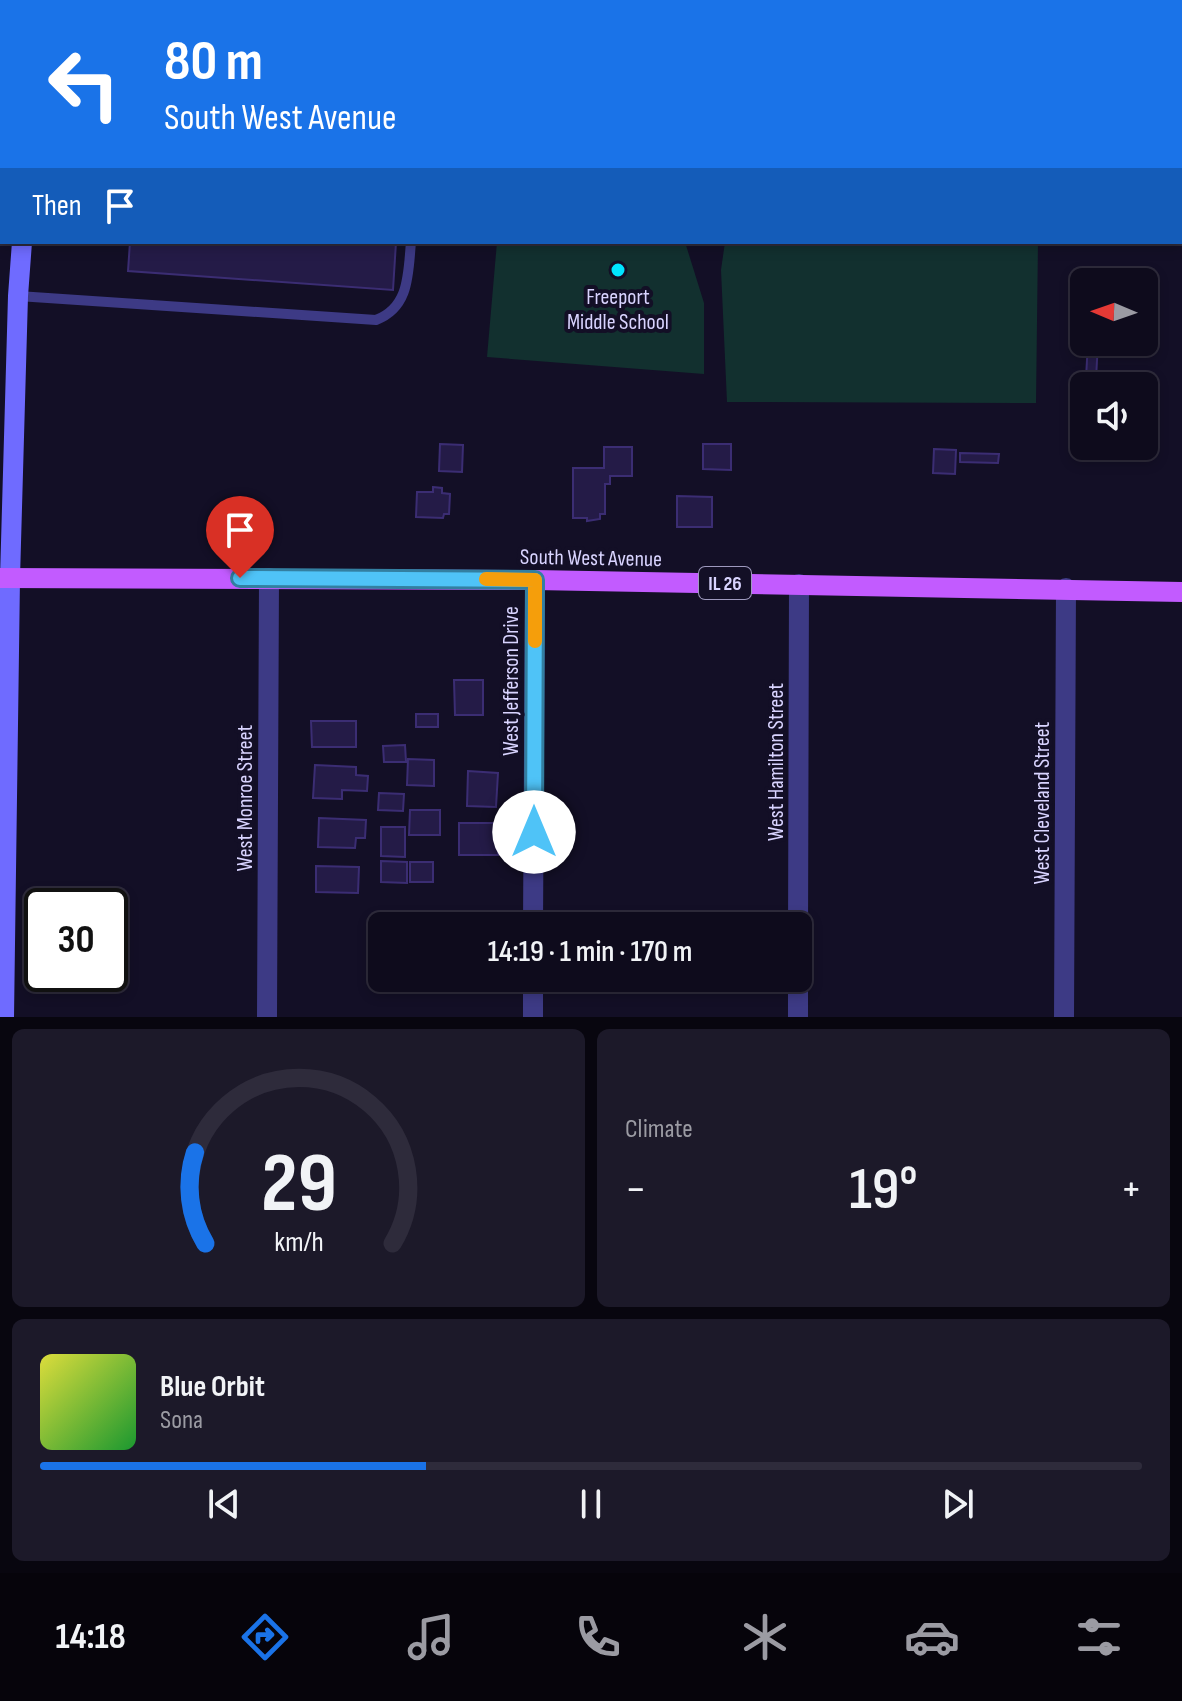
<!DOCTYPE html>
<meta charset="utf-8">
<style>
body{margin:0;font-family:"Sofia Sans Condensed",sans-serif;background:#1c1929;color:#f1f3f6;height:100vh;display:flex;flex-direction:column;font-size:30px;white-space:nowrap}
*{box-sizing:border-box;margin:0}
p{font-size:26px;color:#9b9ba3}
.icon{flex:none;width:44px;height:44px;fill:none;stroke:currentColor;stroke-width:2;stroke-linecap:round;stroke-linejoin:round}
.map{position:relative;height:1017px;overflow:hidden}
.panel{display:flex;flex-direction:column;gap:12px;padding:12px;background:#08060f;flex:1}
.panel>*{flex:none}
.banner{position:absolute;left:0px;top:0px;width:1182px;height:244px;box-shadow:0 4px 12px #0003,0 0 0 2px #2e2b3b;background:#1a73e8;color:#fff;overflow:hidden}
.needle{width:52px;rotate:272deg}
.tools{position:absolute;left:1070px;top:268px;display:grid;gap:16px}
.tools a{display:grid;place-items:center;width:88px;height:88px;border-radius:12px;background:#0e0b1c;box-shadow:0 4px 12px #0003,0 0 0 2px #2e2b3b;font-size:40px}
.speed{position:absolute;left:24px;top:888px;display:flex;gap:16px;font-size:40px;font-weight:700;text-align:center}
.speed>*{display:grid;place-content:center;width:104px;height:104px;border-radius:50%;background:#0e0b1c;box-shadow:0 4px 12px #0003,0 0 0 2px #2e2b3b;line-height:1}
.speed .limit{border:4px solid #111;border-radius:12px;background:#fff;color:#111}
.pin{position:absolute;display:grid;place-items:center;width:68px;height:68px;color:#fff;margin:-82px -34px;border-radius:50% 50% 50% 0;rotate:-45deg;box-shadow:0 0 8px #0007}
.pin .icon{rotate:45deg}
.me{position:absolute;width:88px;margin:-44px;rotate:0deg;stroke-linejoin:round;filter:drop-shadow(0 0 6px #0008)}
.turn{display:flex;align-items:center;gap:28px;height:168px;padding:0 32px;font-size:36px}
.turn .icon{width:104px;height:104px;stroke-width:2.5}
.turn b{display:block;font-size:56px;line-height:68px}
.then{display:flex;align-items:center;height:76px;padding:0 32px;background:#0003;gap:16px;font-size:30px}
.big{font-size:60px;font-weight:600;line-height:1.1}
.panel .card{flex:1;display:flex;flex-direction:column;justify-content:center;gap:12px;min-width:0;padding:0 28px;border-radius:12px;background:#1c1929}
.panel .dial{align-items:center;gap:0}
.dial svg{height:208px;overflow:visible;fill:none;stroke:#2e2b3b;stroke-width:7;stroke-linecap:round;text-anchor:middle}
.dial text{fill:#f1f3f6;stroke:none}
.song{display:flex;align-items:center;gap:24px}
.cover{width:96px;height:96px;border-radius:12px;background:linear-gradient(135deg,hsl(60 70% 55%),hsl(130 70% 35%))}
.played{height:8px;border-radius:4px;background:linear-gradient(90deg,#1a73e8 35%,#2e2b3b 35%)}
.keys{display:flex;justify-content:space-around;direction:ltr}
.heat{display:flex;justify-content:space-between;align-items:center;font-size:44px;direction:ltr}
.panel .tiles{flex:1;display:grid;gap:12px;grid-template-columns:1fr 1fr}
.card:last-child{grid-column:span 2}
.trip{position:absolute;left:368px;top:912px;width:444px;height:80px;border-radius:12px;background:#0e0b1c;box-shadow:0 4px 12px #0003,0 0 0 2px #2e2b3b;font-weight:600;line-height:80px;text-align:center}
.dock{display:flex;height:128px;justify-content:space-around;align-items:center;background:#06040b;color:#9b9ba3}
.dock .icon{width:56px;height:56px}
.dock .on{color:#1a73e8}
.dock b{font-size:36px;color:#f1f3f6}
.map>svg:first-child{display:block}
.green{fill:#12302f}
.building{fill:#241b47;stroke:#3b2d73;stroke-width:2}
.lines{fill:none;stroke-linecap:round;stroke-linejoin:round}
.service{stroke:#3d3a85;stroke-width:10}
.minor{stroke:#3d3a85;stroke-width:20}
.secondary{stroke:#6f6bff;stroke-width:20}
.primary{stroke:#c25bff;stroke-width:20}
.route-casing{stroke:#337fa1;stroke-width:20}
.route{stroke:#4fc3f7;stroke-width:14}
.slow{stroke:#f59e0b;stroke-width:14}
.poi-dot{fill:#00e5ff;stroke:#130f26;stroke-width:3}
.labels{text-anchor:middle;stroke-width:8;stroke-linejoin:round;paint-order:stroke}
.shield{fill:#130f26;stroke:#9e99be;stroke-width:2}
.shield-label{font-size:20px;font-weight:bold;fill:#d9d4ff}
.poi-label{font-size:22px;fill:#d9d4ff;stroke:#130f26}
.street-label{font-size:22px;fill:#d9d4ff;stroke:#130f26}
</style>
<div class="map">
<svg width="1182" height="1017" viewBox="0 0 1182 1017">
<rect width="100%" height="100%" fill="#130f26"/>
<path class="green" d="M497,242H685L704,303V374L487,357Z
M725,242H1038L1036,403L727,402L721,270Z"/>
<path class="building" d="M147,0H339L147,2Z
M130,242H396L393,290L128,271Z
M1088,342H1098L1096,379L1086,378Z
M440,444L463,445L462,472L439,471Z
M703,444H731V470L703,469Z
M604,447H632V476H610V484H605V514H600V519L587,521V518H573V468H604Z
M934,449L956,450L955,474L933,473Z
M960,453L999,454L998,463L960,462Z
M433,487L442,488V493L450,494L449,514H444L443,518L416,517L417,492H433Z
M677,496L712,497V527H677Z
M454,680H483V715H455Z
M416,714H438V727H416Z
M311,721H356V747H312Z
M405,745L406,762H384L383,746Z
M408,759L434,760V786L407,785Z
M315,765L356,767V775L368,776L367,791L342,790V799L313,798Z
M468,771L498,773L496,807L467,806Z
M379,793L404,794L403,811L378,810Z
M410,810H440V835H409Z
M319,818L366,820L365,838H356L355,848L318,847Z
M459,823H498V855H459Z
M381,827H405V857L381,856Z
M381,861L407,862V883L381,882Z
M410,862H433V882H410Z
M316,866L359,867L358,893L316,892Z"/>
<g class="lines">
<path class="service" d="M429,2L430,0
M18,296L376,320C410,307 408,273 411,242"/>
<path class="minor" d="M533,926L535,580
M798,940L799,584
M267,1017L269,578
M533,1017V978
M798,1017V978
M1064,1017L1066,588"/>
<path class="secondary" d="M40,2V0
M4,1017L10,578L18,296L22,242"/>
<path class="primary" d="M0,578L535,580L1182,592"/>
</g>
<g class="lines">
<defs>
<path id="route" d="M240,578L535,580L534,832"/>
</defs>
<use href="#route" class="route-casing"/>
<use href="#route" class="route"/>
<path class="slow" d="M486,579L535,580V641"/>
</g>
<circle class="poi-dot" cx="618" cy="270" r="8"/>
<g class="labels">
<rect class="shield" x="699" y="567" width="52" height="32" rx="6"/>
<g class="shield-label">
<text x="725" y="590">IL 26</text>
</g>
<g class="poi-label">
<text x="618" y="304">Freeport<tspan x="618" dy="25">Middle School</tspan></text>
</g>
<g class="street-label">
<text transform="translate(591 557) rotate(1)" y="8">South West Avenue</text>
<text transform="translate(510 681) rotate(-90)" y="8">West Jefferson Drive</text>
<text transform="translate(775 762) rotate(-90)" y="8">West Hamilton Street</text>
<text transform="translate(244 798) rotate(-90)" y="8">West Monroe Street</text>
<text transform="translate(1041 803) rotate(-90)" y="8">West Cleveland Street</text>
</g>
</g>
</svg>
<div class="tools">
<a><svg class="needle" viewBox="-14 -14 28 28"><path d="M0-13l5 13h-10z" fill="#e53935"/><path d="M0 13l5-13h-10z" fill="#9b9ba3"/></svg></a>
<a><svg class="icon" aria-label="sound" viewBox="0 0 24 24"><path d="M4 9h4l5-4v14l-5-4H4zM17 9q2 3 0 6"/></svg></a>
</div>
<div class="speed"><div class="limit">30</div></div>
<div class="pin" style="left:240px;top:578px;background:#d93025"><svg class="icon" aria-label="arrive" viewBox="0 0 24 24"><path d="M6 21V4h12l-3 4 3 4H6"/></svg></div>
<svg class="me" style="left:534px;top:832px" viewBox="-20 -20 40 40"><circle r="19" fill="#fff"/><path d="M0-13L10 11 0 6-10 11z" fill="#4fc3f7"/></svg>
<div class="trip">14:19 · 1 min · 170 m</div>
<div class="banner">
<div class="turn"><svg class="icon" aria-label="left" viewBox="0 0 24 24"><path d="M17 20v-9H6M10 6l-5 5 5 5"/></svg><div><b>80 m</b>South West Avenue</div></div>
<div class="then">Then<svg class="icon" aria-label="arrive" viewBox="0 0 24 24"><path d="M6 21V4h12l-3 4 3 4H6"/></svg></div>
</div>
</div>
<section class="panel">
<div class="tiles">
<div class="card dial"><svg viewBox="0 0 100 80">
<path d="M14 69A42 42 0 1 1 86 69"/>
<path d="M14 69A42 42 0 0 1 10 34" stroke="#1a73e8"/>
<text x="50" y="56" font-size="32" font-weight="700">29</text>
<text x="50" y="72" font-size="11">km/h</text>
</svg></div>
<div class="card"><p>Climate</p>
<div class="heat"><a>−</a><b class="big">19°</b><a>+</a></div>
</div>
<div class="card">
<div class="song"><i class="cover"></i><div><b>Blue Orbit</b><p>Sona</p></div></div>
<div class="played"></div>
<div class="keys"><svg class="icon" aria-label="previous" viewBox="0 0 24 24"><path d="M18 5L8 12l10 7zM5 5v14"/></svg><svg class="icon" aria-label="pause" viewBox="0 0 24 24"><path d="M8 5v14M16 5v14"/></svg><svg class="icon" aria-label="next" viewBox="0 0 24 24"><path d="M6 5l10 7-10 7zM19 5v14"/></svg></div>
</div>
</div>
</section>
<nav class="dock">
<b>14:18</b>
<svg class="icon on" aria-label="directions" viewBox="0 0 24 24"><path d="M12 3l9 9-9 9-9-9zM9 14v-3h6M13 9l2 2-2 2"/></svg>
<svg class="icon" aria-label="music" viewBox="0 0 24 24"><path d="M9 18V5l10-2v13"/><circle cx="6" cy="18" r="3"/><circle cx="16" cy="16" r="3"/></svg>
<svg class="icon" aria-label="phone" viewBox="0 0 24 24"><path d="M5 4h4l2 5-3 2q2 4 5 5l2-3 5 2v4C11 20 4 13 5 4z"/></svg>
<svg class="icon" aria-label="climate" viewBox="0 0 24 24"><path d="M12 3v18M4 7l16 10M4 17L20 7"/></svg>
<svg class="icon" aria-label="car" viewBox="0 0 24 24"><path d="M5 17H2v-5l4-1 3-4h7l3 4 3 1v5h-3M9 17h6M6 11h13"/><circle cx="7" cy="17" r="2"/><circle cx="17" cy="17" r="2"/></svg>
<svg class="icon" aria-label="filters" viewBox="0 0 24 24"><path d="M4 7h16M4 17h16"/><circle cx="9" cy="7" r="2"/><circle cx="15" cy="17" r="2"/></svg>
</nav>
